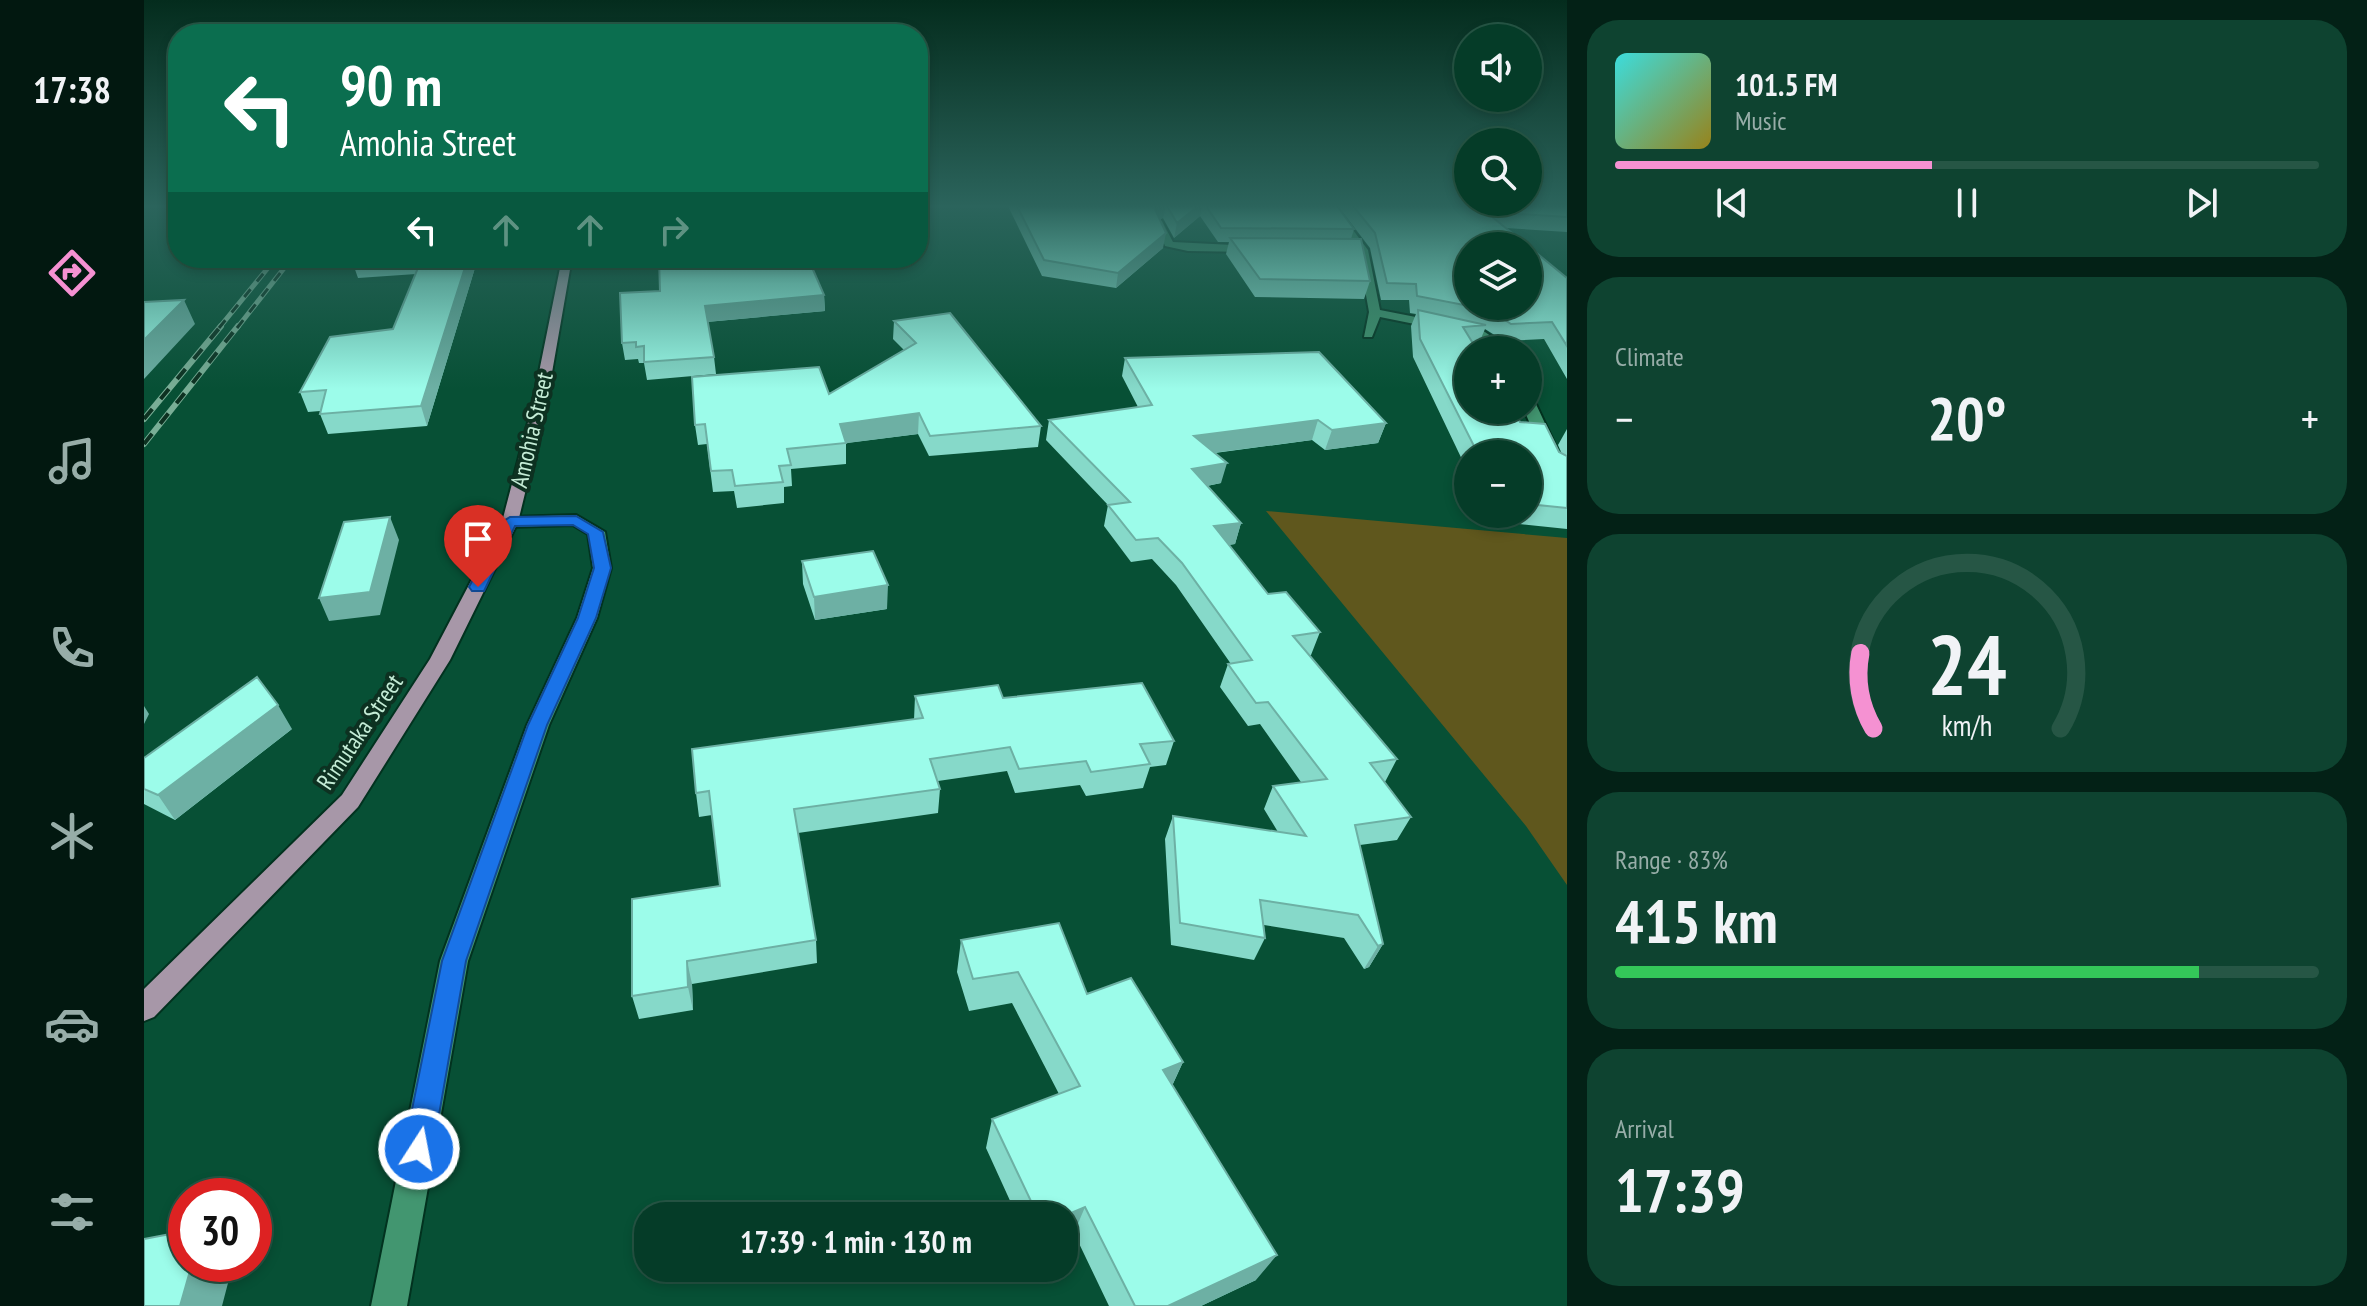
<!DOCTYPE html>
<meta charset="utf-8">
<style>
body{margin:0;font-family:"PT Sans Narrow",sans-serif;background:#0e4330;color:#f1f3f6;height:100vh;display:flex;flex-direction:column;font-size:30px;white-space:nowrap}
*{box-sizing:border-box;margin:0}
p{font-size:26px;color:#97ada8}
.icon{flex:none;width:44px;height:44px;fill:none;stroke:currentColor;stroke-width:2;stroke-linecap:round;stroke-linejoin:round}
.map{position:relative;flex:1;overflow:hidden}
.side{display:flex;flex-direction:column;gap:20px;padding:20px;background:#032116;width:800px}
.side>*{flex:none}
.banner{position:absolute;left:24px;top:24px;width:760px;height:244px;border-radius:32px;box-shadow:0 4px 12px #0003,0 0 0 2px #265645;background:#0b6e4f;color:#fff;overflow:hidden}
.tools{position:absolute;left:1310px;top:24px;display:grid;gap:16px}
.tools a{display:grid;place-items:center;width:88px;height:88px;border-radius:50%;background:#053c28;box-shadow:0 4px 12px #0003,0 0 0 2px #265645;font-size:40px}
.speed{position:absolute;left:24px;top:1178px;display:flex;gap:16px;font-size:40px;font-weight:700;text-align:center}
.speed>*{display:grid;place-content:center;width:104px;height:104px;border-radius:50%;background:#053c28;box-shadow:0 4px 12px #0003,0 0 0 2px #265645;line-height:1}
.speed .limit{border:12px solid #d22;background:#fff;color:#111}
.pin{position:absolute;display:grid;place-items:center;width:68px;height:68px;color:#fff;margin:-82px -34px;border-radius:50% 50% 50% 0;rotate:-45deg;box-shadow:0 0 8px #0007}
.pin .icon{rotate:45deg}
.me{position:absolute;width:88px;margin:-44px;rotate:11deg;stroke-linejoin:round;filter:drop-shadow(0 0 6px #0008)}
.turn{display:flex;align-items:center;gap:28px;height:168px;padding:0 40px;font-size:36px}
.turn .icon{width:104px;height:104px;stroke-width:2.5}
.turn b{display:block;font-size:56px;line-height:68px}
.lanes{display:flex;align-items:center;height:76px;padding:0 40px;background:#0003;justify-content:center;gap:40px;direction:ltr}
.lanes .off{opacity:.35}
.big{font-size:60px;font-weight:800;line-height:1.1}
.side .tile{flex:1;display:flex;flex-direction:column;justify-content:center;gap:12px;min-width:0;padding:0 28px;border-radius:32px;background:#0e4330}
.side .dial{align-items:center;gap:0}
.dial svg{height:208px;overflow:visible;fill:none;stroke:#265645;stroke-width:7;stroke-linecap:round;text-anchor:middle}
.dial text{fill:#f1f3f6;stroke:none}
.song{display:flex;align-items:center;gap:24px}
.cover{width:96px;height:96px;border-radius:12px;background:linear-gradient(135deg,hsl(180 70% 55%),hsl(50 70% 35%))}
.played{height:8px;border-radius:4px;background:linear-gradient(90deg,#f591d2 45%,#265645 45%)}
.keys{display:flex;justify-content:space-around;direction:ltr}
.heat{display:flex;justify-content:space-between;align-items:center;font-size:44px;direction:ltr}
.charge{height:12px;border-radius:6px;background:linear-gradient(90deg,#34c759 83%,#265645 0)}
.trip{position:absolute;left:490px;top:1202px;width:444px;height:80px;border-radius:32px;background:#053c28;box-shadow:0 4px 12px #0003,0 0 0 2px #265645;font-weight:800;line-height:80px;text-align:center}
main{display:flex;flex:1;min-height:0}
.dock{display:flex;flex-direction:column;width:144px;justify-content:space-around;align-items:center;background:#021810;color:#97ada8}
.dock .icon{width:56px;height:56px}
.dock .selected{color:#f591d2}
.dock b{font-size:36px;color:#f1f3f6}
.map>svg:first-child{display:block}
.green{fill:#5f571d}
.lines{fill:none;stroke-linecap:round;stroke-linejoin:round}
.minor-casing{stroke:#02321f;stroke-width:4}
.major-casing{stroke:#02321f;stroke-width:4}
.minor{fill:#429670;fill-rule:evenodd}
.major{fill:#a797a8;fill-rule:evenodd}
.rail-far1-casing{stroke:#79ae96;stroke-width:5}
.rail-casing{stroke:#79ae96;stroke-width:6}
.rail-far1{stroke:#0d3121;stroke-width:3;stroke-dasharray:10;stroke-linecap:butt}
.rail{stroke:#0d3121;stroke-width:4;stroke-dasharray:13;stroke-linecap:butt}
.wall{fill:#86d9c9}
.shaded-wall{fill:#6db0a4}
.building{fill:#9cfcea;stroke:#6db0a4;stroke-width:2}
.route{fill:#1a73e8;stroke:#114b97;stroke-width:2}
.labels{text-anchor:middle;stroke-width:8;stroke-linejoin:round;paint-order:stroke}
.street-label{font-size:24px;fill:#c4ecd6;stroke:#0d3121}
</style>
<main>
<nav class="dock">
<b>17:38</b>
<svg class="icon selected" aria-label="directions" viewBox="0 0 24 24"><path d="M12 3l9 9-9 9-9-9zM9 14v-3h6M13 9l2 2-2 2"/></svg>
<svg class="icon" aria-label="music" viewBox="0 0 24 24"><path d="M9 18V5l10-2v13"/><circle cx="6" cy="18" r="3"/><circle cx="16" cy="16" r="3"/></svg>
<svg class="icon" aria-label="phone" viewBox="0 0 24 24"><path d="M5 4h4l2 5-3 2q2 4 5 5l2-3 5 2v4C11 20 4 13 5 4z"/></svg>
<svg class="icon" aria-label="climate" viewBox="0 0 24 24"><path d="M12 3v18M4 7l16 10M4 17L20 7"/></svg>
<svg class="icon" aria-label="car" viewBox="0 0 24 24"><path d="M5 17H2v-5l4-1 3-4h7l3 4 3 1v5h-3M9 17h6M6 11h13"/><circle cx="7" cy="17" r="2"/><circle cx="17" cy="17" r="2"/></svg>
<svg class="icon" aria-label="filters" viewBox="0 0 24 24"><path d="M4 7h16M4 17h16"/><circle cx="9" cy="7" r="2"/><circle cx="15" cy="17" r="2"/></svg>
</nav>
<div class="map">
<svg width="1423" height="1306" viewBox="0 0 1423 1306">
<rect width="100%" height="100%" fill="#075035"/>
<path class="green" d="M1122,511L1423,538V885L1382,826Z"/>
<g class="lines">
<defs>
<path id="minor" d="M1182,206H1191L1224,250L1236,310L1338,330L1367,350H1352L1330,336L1236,317L1228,337H1220L1225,312L1214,250Z
M1012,221H1018L1029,242L1109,246L1114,249L1109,252L1044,251L1021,246Z
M1384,398L1391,402L1413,449L1410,452H1400L1397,449L1380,410H1384Z
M432,515L461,532L467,568L453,618L405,725L324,961L263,1306H227L296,961L383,725L433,618L449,568L444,534L429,525L366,527L358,522L366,517Z"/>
<path id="major" d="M418,258H428L402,407L374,522L306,660L214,807L10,1017L0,1021V989L198,795L286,659L358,522L388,407Z"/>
</defs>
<use href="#minor" class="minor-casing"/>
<use href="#major" class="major-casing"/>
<use href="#minor" class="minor"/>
<use href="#major" class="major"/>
<defs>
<path id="rail-far1" d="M75,328L132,258
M93,328L148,258"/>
<path id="rail" d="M0,419L77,326
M0,444L94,326"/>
</defs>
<use href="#rail-far1" class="rail-far1-casing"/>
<use href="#rail" class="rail-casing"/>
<use href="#rail-far1" class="rail-far1"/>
<use href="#rail" class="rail"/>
</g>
<path class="wall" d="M864,206H1193L1210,229L1207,239L1226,281L1220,299L1111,297L1082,254L1085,242H1074L1056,216L1030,238L1019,218L1016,219L1019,248L972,288L898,276Z
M1194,206H1423V232L1362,228L1423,278V379L1400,339L1360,341L1341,329L1335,343H1329L1376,422L1418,454L1414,445L1423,429V529L1347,521L1344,514H1384V454H1324V472L1269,357L1267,326L1272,314L1266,313L1265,300H1237L1226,248Z
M210,258H334L283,426L184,434L176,414V411L164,412L156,392L249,329L272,274L214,278L208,261Z
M515,258H683V260L666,261L680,295L681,311L563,322L570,357L572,374L503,380L500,363H495L494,359L481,360L478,343L516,291Z
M750,321L897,426L894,447L785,456L774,434L702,443V464L647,469L648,486L640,487V503L593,508L590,491L569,492L563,444L554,445L551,425L685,394L760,350L749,339Z
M981,358L1242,423L1234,443L1181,450L1168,440L1071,453L1077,483L1063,486L1097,523L1091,544L1084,545L1124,594L1176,632L1167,655H1165L1253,759L1241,782L1267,817L1253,840L1216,845L1239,944L1225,967L1220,969L1200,938L1120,925L1121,938L1110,960L1027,945L1021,839L1029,816L1134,832L1120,809L1129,786L1157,782L1116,724L1104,726L1076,687L1084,664H1087L1032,585L1008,559L987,562L960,526L964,505L902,440L905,420L994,407L978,376Z
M658,561L743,609L671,620L659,584Z
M771,696L859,698L1030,741L1022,765L1006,767L999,788L942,796L936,785L871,793L863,771L794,781L796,789L794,813L654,833L672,940L673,963L548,984L549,1010L495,1019L488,996L576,886L568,815L555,817L552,793L770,720Z
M148,729L31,820L0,804V758Z
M817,940L943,994L1039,1062L1028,1086L1112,1280L1057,1306H965L930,1233L920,1238V1216H873L842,1148L848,1119L915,1094L868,1003L825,1011L813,972Z"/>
<path class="shaded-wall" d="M774,206H782L774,214Z
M1014,206H1022L1019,218L1007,222L1010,207Z
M1054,206H1058L1056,216L1030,238L1033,223Z
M1022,233L1019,248L972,288L974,273Z
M324,258H334L283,426L277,406Z
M680,295L681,311L562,322L561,306Z
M40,300L51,324L0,379V340Z
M775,413L774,434L696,444V424Z
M1174,420L1168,440L1045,456L1050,436Z
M1242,423L1234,443L1181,450L1188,430Z
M1083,463L1077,483L1043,490L1048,469Z
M246,517L255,540L236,615L185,621L175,598Z
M1097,523L1091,544L1063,548L1070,526Z
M744,585L743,609L671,620L670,597Z
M134,705L148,729L31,820L14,795Z
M0,706L5,714L0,724Z
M1239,944L1225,967L1220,969L1234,946Z
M543,961L548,984L549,1010L544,987Z
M1039,1062L1025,1092L1019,1070Z
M941,1207L930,1233L920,1238V1216Z
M1133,1255L1112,1280L1057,1306H1024Z
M48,1264H89L78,1306H36Z"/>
<path class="building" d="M873,206H1014L1010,207L1022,233L974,273L900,260Z
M1023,206H1054L1033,223Z
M1062,206H1193L1210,229L1077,228Z
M1209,206H1423V217L1342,212L1384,246H1324V306H1384V246L1423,278V346L1408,322L1367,324L1346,310L1273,296L1272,284L1243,283L1231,233Z
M1086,238L1217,239L1226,281L1116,279Z
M210,258H254L208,261Z
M278,258H324L277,406L176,414L182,390L156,392L186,337L249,329Z
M515,258H664L680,295L561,306L570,357L500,362V346L492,347V342L478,343L476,293L516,291Z
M40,300L0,340V302Z
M1274,310L1342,325L1319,327L1333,350H1324V410H1369L1376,422L1401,424L1415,452L1423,456V508L1384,504V454H1334L1276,339Z
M806,313L897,426L786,436L775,413L696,424L702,443L643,449L647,465L635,466L639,482L591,486L588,470L567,471L561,424L551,425L548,377L675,367L685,394L772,343L750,321Z
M1175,352L1242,423L1188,430L1174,420L1050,436L1083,463L1048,469L1097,523L1070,526L1124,594L1142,592L1176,632L1149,636L1253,759L1226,763L1267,817L1211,825L1239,944L1234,946L1214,915L1116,900L1121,938L1036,923L1029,816L1162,836L1129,786L1183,779L1124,702L1112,703L1084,664L1108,660L1038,563L1014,538L992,540L964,505L986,502L905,420L1008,405L981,358Z
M246,517L226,592L175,598L200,522Z
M729,551L744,585L670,597L658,561Z
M113,677L134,705L14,795L0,789V758Z
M998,683L1030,741L996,744L1006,764L947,772L942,761L875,769L866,747L786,759L796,789L650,809L672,940L543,961L544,987L488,996V899L576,886L565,791L552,793L548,749L779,718L771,696L854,685L859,698Z
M915,923L943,994L987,978L1039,1062L1019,1070L1133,1255L1024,1306H991L941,1207L920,1216H894L848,1119L936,1086L874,972L829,979L817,940Z
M42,1231V1264H48L36,1306H0V1239Z"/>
<linearGradient id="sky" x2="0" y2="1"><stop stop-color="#042c1d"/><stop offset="0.53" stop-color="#2b645c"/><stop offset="1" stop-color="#2b645c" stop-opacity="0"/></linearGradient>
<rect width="1423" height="389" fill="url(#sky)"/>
<path class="route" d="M366,517L432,516L459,532L467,568L452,618L403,725L322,961L289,1149L285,1159L275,1164L264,1159L260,1149L298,961L384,725L434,618L450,568L444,534L429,525L371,526L342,587L340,591H328L325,587L358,522Z"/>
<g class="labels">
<g class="street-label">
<text transform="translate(388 430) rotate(-77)" y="8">Amohia Street</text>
<text transform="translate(216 732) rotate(-56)" y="8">Rimutaka Street</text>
</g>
</g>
</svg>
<div class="tools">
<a><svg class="icon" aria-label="sound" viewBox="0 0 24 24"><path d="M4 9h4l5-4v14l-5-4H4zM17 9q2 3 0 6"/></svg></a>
<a><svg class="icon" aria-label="search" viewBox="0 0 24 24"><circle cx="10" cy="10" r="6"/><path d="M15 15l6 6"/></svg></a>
<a><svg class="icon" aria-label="layers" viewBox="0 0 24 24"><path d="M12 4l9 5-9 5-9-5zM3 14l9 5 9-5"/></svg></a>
<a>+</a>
<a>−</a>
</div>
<div class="speed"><div class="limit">30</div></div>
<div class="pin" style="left:334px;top:587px;background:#d93025"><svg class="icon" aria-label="arrive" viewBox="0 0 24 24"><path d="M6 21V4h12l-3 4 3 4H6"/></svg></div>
<svg class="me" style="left:275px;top:1149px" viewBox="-20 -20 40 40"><circle r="17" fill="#1a73e8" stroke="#fff" stroke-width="3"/><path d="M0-11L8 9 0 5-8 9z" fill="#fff"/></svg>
<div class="trip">17:39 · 1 min · 130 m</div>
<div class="banner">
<div class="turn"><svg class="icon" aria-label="left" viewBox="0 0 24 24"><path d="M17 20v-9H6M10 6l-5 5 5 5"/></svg><div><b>90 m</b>Amohia Street</div></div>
<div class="lanes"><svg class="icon" aria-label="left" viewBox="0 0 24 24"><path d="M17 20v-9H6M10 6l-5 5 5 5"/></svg><svg class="icon off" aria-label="ahead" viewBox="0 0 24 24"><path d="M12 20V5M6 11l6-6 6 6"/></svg><svg class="icon off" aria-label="ahead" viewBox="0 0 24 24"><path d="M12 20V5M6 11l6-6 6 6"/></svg><svg class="icon off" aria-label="right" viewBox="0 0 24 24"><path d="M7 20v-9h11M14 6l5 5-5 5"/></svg></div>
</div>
</div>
<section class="side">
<div class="tile">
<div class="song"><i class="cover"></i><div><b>101.5 FM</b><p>Music</p></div></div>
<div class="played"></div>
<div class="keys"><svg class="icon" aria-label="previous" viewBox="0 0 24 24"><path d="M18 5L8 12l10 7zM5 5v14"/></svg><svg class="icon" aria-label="pause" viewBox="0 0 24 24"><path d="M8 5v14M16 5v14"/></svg><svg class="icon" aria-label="next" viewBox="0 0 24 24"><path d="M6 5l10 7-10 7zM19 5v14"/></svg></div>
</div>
<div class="tile"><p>Climate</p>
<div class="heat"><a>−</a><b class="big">20°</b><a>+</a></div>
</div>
<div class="tile dial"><svg viewBox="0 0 100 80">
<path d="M14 69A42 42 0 1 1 86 69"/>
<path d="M14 69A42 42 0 0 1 9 40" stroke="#f591d2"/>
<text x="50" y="56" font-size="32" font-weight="700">24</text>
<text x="50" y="72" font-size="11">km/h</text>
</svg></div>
<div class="tile"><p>Range · 83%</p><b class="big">415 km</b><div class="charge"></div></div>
<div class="tile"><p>Arrival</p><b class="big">17:39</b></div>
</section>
</main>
